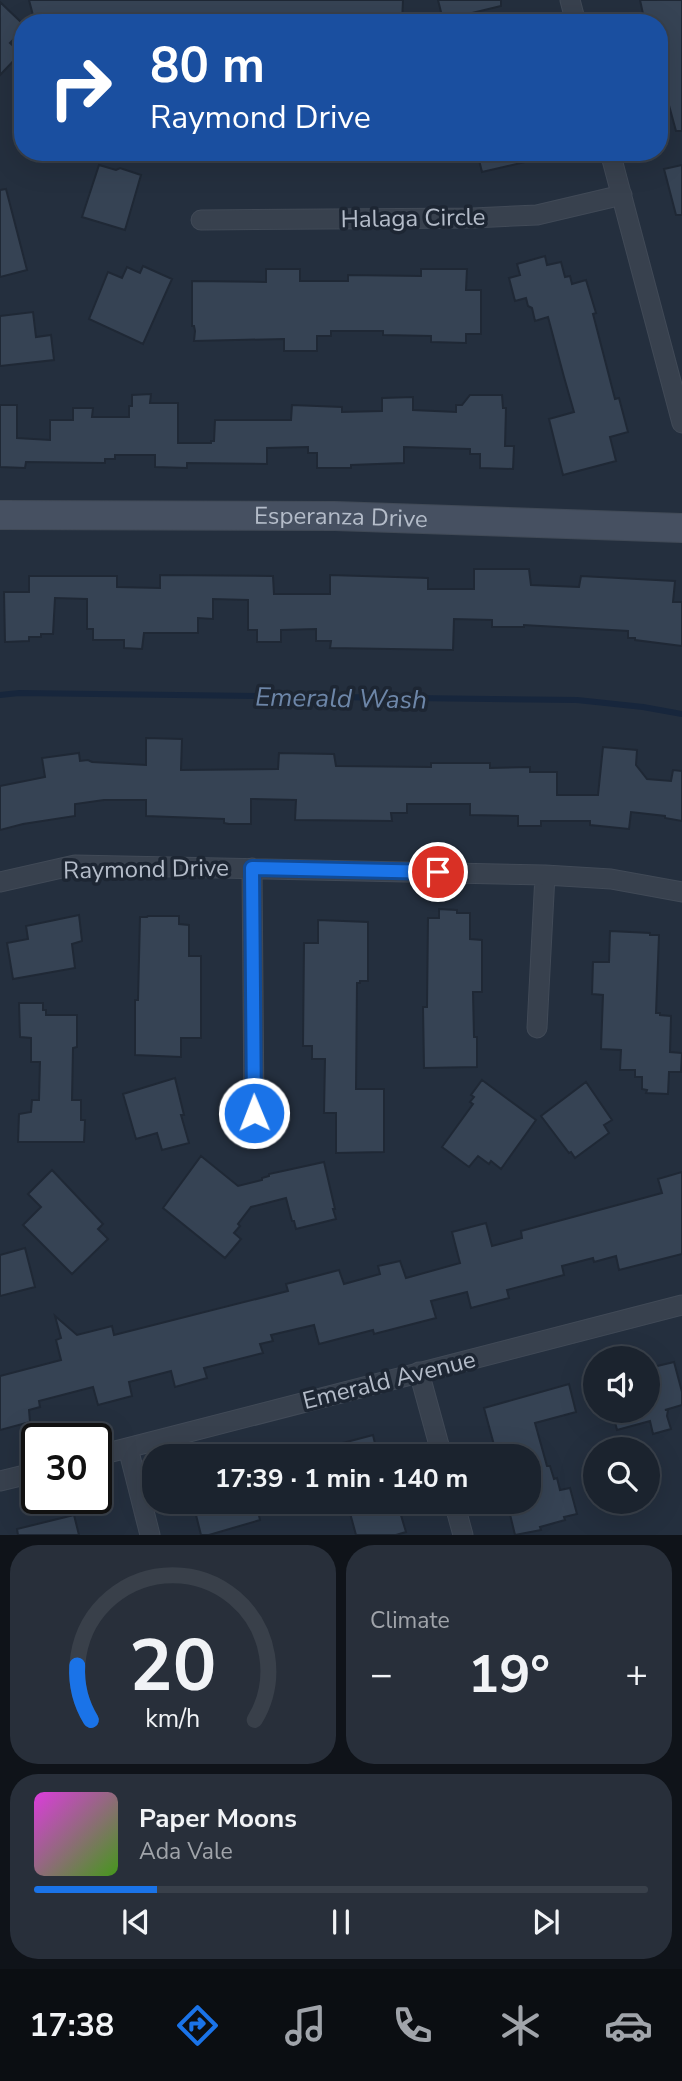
<!DOCTYPE html>
<meta charset="utf-8">
<style>
body{margin:0;font-family:"Nunito Sans",sans-serif;background:#282f3a;color:#f1f3f6;height:100vh;display:flex;flex-direction:column;font-size:26px;white-space:nowrap}
*{box-sizing:border-box;margin:0}
p{font-size:23px;color:#a0a4aa}
.icon{flex:none;width:38px;height:38px;fill:none;stroke:currentColor;stroke-width:2;stroke-linecap:round;stroke-linejoin:round}
.map{position:relative;height:1535px;overflow:hidden}
.drawer{display:flex;flex-direction:column;gap:10px;padding:10px;background:#0f1319;flex:1}
.drawer>*{flex:none}
.top-card{position:absolute;left:14px;top:14px;width:654px;height:147px;border-radius:28px;box-shadow:0 7px 28px #0002,0 0 0 2px #39404a;background:#1a4fa0;color:#fff;overflow:hidden}
.tools{position:absolute;left:583px;top:1346px;display:grid;gap:14px}
.tools a{display:grid;place-items:center;width:77px;height:77px;border-radius:50%;background:#1b232e;box-shadow:0 7px 28px #0002,0 0 0 2px #39404a;font-size:35px}
.speed{position:absolute;left:21px;top:1423px;display:flex;gap:14px;font-size:35px;font-weight:700;text-align:center}
.speed>*{display:grid;place-content:center;width:91px;height:91px;border-radius:50%;background:#1b232e;box-shadow:0 7px 28px #0002,0 0 0 2px #39404a;line-height:1}
.speed .limit{border:4px solid #111;border-radius:10px;background:#fff;color:#111}
.pin{position:absolute;display:grid;place-items:center;width:60px;height:60px;color:#fff;margin:-30px;border:4px solid #fff;border-radius:50%;box-shadow:0 2px 7px #0007}
.me{position:absolute;width:77px;margin:-38px;rotate:359deg;stroke-linejoin:round;filter:drop-shadow(0 0 5px #0008)}
.turn{display:flex;align-items:center;gap:24px;height:147px;padding:0 21px;font-size:32px}
.turn .icon{width:91px;height:91px;stroke-width:2.5}
.turn b{display:block;font-size:49px;line-height:60px}
.big{font-size:52px;font-weight:700;line-height:1.1}
.drawer .widget{flex:1;display:flex;flex-direction:column;justify-content:center;gap:10px;min-width:0;padding:0 24px;border-radius:28px;background:#282f3a}
.drawer .dial{align-items:center;gap:0}
.dial svg{height:182px;overflow:visible;fill:none;stroke:#39404a;stroke-width:7;stroke-linecap:round;text-anchor:middle}
.dial text{fill:#f1f3f6;stroke:none}
.song{display:flex;align-items:center;gap:21px}
.cover{width:84px;height:84px;border-radius:10px;background:linear-gradient(135deg,hsl(300 70% 55%),hsl(100 70% 35%))}
.played{height:7px;border-radius:4px;background:linear-gradient(90deg,#1a73e8 20%,#39404a 20%)}
.keys{display:flex;justify-content:space-around;direction:ltr}
.heat{display:flex;justify-content:space-between;align-items:center;font-size:38px;direction:ltr}
.drawer .tiles{flex:1;display:grid;gap:10px;grid-template-columns:1fr 1fr}
.widget:last-child{grid-column:span 2}
.trip{position:absolute;left:142px;top:1444px;width:399px;height:70px;border-radius:28px;background:#1b232e;box-shadow:0 7px 28px #0002,0 0 0 2px #39404a;font-weight:700;line-height:70px;text-align:center}
.tabs{display:flex;height:112px;justify-content:space-around;align-items:center;background:#0b0e12;color:#a0a4aa}
.tabs .icon{width:49px;height:49px}
.tabs .selected{color:#1a73e8}
.tabs b{font-size:32px;color:#f1f3f6}
.map>svg:first-child{display:block}
.lines{fill:none;stroke-linecap:round;stroke-linejoin:round}
.stream{stroke:#17263c;stroke-width:6}
.building{fill:#364354;stroke:#1f2835;stroke-width:2}
.minor-casing{stroke:#414a57;stroke-width:21}
.secondary-casing{stroke:#414a57;stroke-width:30}
.minor{stroke:#38414e;stroke-width:19}
.secondary{stroke:#465061;stroke-width:28}
.route-casing{stroke:#114b97;stroke-width:18}
.route{stroke:#1a73e8;stroke-width:12}
.labels{text-anchor:middle;stroke-width:7;stroke-linejoin:round;paint-order:stroke}
.street-label{font-size:24px;fill:#b4bcc9;stroke:#1d2633}
.water-label{font-size:26px;font-style:italic;fill:#6d86a8;stroke:#1d2633}
</style>
<div class="map">
<svg width="682" height="1535" viewBox="0 0 682 1535">
<rect width="100%" height="100%" fill="#242f3e"/>
<g class="lines">
<path class="stream" d="M0,695L19,693L577,700L643,707L682,714"/>
</g>
<path class="building" d="M29,0H403L402,23H35Z
M438,0H501V6L443,20Z
M640,0H682V131H676L667,98L660,100V23H645Z
M0,2L23,24V30L10,43L21,53L0,75Z
M477,152H537L538,159L482,172Z
M99,165L116,170L120,168L141,175L125,230L82,217Z
M682,165V215H676L664,169Z
M6,189L27,270L0,277V190Z
M545,256L547,265L561,262L565,277L570,276L572,284L586,280L596,313L593,314L615,399L619,398L628,432L610,437L616,461L563,475L549,419L574,412L564,377L548,317L535,321L532,308L528,306L526,298L515,301L509,278L520,275L517,264Z
M143,266L172,279L143,344L89,319L108,272L122,278L127,267L140,273Z
M266,269H300V281H348V275L421,276V269H467L466,290H481V334H466V343L431,342V336L383,335V331H331V336H317V351H284V339L194,341L195,331L194,326H192V281L266,282Z
M33,312L36,337L51,335L54,360L0,366V316Z
M151,394L150,403H178V443H211V441H214L215,420H291L292,405L342,407V412L382,411V398L413,397V410L456,412V405H462L470,395H502L503,408H506L505,446H514L513,469L480,468V454H470V449L404,447V463L351,465V468H317V453H308V447L267,448V464L187,463V468L155,467V455H115V459H105V463L26,462L25,468L0,467V405H17V438L50,440V420H73V408H93L92,417H129V406H132V395Z
M474,569H529L531,585L579,587L581,576L675,581L673,602H682V646L635,640V638H628V631L524,625V627H492V620L454,619L453,650L330,648L331,641H316V629L281,630V642H257V630H248V600L213,599V619L198,618V633H144L142,649L124,648V640H93V629H87V599L55,598L53,634H41V637H29V641L5,642L4,592H29V576H117V587L160,588V575L273,576L274,594H330V575L428,578V589H474Z
M146,738L182,739L181,770L278,769L279,753L334,754L336,766L431,767V763H490V768L530,767V772H557V795H598L603,747L637,750L636,765L647,779L671,781L673,770L682,771V821L665,818V816L631,812L629,829L590,825V821H541V826H518V816L470,815V804H407V813H391L392,821L295,820L296,800L251,799V824H229L224,823V819L146,816V800H104L75,804V816L23,824L0,830V786L45,777L42,758L79,753L80,761L88,760L92,762L146,765Z
M439,909L457,910V913H470V939L482,940V992H473L474,1037H477V1067L424,1068L423,1007H427L428,918H439Z
M79,915L82,941L72,944L75,968L13,979L7,943L28,939L26,926Z
M148,916H179V924L189,925V956H201V1038H181V1057L135,1055V1000H138L140,917H147Z
M318,920L368,922V981H360V983H357L356,1089H384V1152L336,1153V1113H324L325,1059H312V1046H303L304,943H318Z
M610,931L650,933V935H659L656,1013H660V1015L671,1016L670,1052L682,1053L681,1072H669L668,1094L646,1093L647,1090L642,1089V1077H635V1070H620L621,1050L601,1049L603,995L592,994L593,962H609Z
M19,1003H43V1010H46V1015H77V1047L73,1048L72,1100H81V1120H85L84,1142H18L19,1114L31,1112L32,1100H39L40,1062H31V1038L20,1037Z
M175,1078L184,1115H181L189,1143L162,1150L157,1133L136,1139L123,1094Z
M482,1080L536,1120L501,1169L491,1161L489,1164L478,1156L469,1167L442,1147L473,1104L470,1102L474,1097L471,1095Z
M586,1082L612,1120L604,1125L609,1133L575,1158L571,1152L569,1153L541,1116Z
M201,1156L238,1186L262,1180V1178L269,1176V1174L324,1162L335,1209H333L336,1219L296,1229L294,1221H292L286,1198L251,1207L238,1224L240,1226L234,1233L241,1239L225,1258L163,1208Z
M52,1170L103,1224L98,1229L108,1239L72,1274L23,1225L41,1207L28,1194Z
M682,1172V1254L619,1270L616,1256L594,1262L593,1258L562,1266L564,1275L507,1290L509,1298L471,1308L467,1292L431,1301L436,1318L374,1334L373,1330L319,1344L314,1325L271,1335L273,1341L260,1344L263,1353L204,1368L207,1378L175,1387L171,1371L129,1382L132,1396L98,1405L93,1387L39,1401L40,1407L29,1410L30,1422L0,1430V1376L61,1360L56,1340L61,1338L55,1316L77,1335L112,1326L114,1335L288,1291L286,1284L339,1270L344,1284L380,1274L378,1266L400,1261L406,1278L460,1263L452,1232L486,1223L492,1246L522,1238L521,1231L662,1193L658,1179Z
M25,1248L35,1287L0,1296V1255Z
M674,1362L682,1392V1405L665,1410H668L667,1416L671,1429L653,1434L650,1421L617,1430L612,1410H648V1365L652,1364L653,1367Z
M569,1384L576,1412L535,1423L547,1466H550L554,1479L557,1478L560,1490L570,1488L577,1514L564,1517L565,1520L540,1527L541,1530L515,1535L508,1506L518,1503V1502H528V1456H497L484,1408Z
M373,1435L378,1456H316V1450Z
M206,1502H256L260,1520L209,1535H201L195,1511L208,1508Z
M347,1502H397L406,1532L396,1535H356Z
M74,1515L79,1535H18L17,1529Z"/>
<g class="lines">
<defs>
<path id="minor" d="M570,0L576,23
M610,152L682,423
M201,220L473,218L537,215L622,195
M252,868L254,1113
M0,882L75,865L545,875L611,879L682,892
M537,1028L545,875
M419,1372L442,1456
M128,1448L150,1535
M96,1456L682,1305
M0,1481L37,1472
M454,1502L463,1535"/>
<g id="secondary">
<path id="s1" d="M0,515L335,516L682,528"/>
</g>
</defs>
<use href="#minor" class="minor-casing"/>
<use href="#secondary" class="secondary-casing"/>
<use href="#minor" class="minor"/>
<use href="#secondary" class="secondary"/>
</g>
<g class="lines">
<defs>
<path id="route" d="M254,1113L252,868L438,872"/>
</defs>
<use href="#route" class="route-casing"/>
<use href="#route" class="route"/>
</g>
<g class="labels">
<g class="street-label">
<text transform="translate(413 218) rotate(-1)" y="8">Halaga Circle</text>
<text dy="8" stroke="none"><textPath href="#s1" startOffset="341">Esperanza Drive</textPath></text>
<text transform="translate(146 869) rotate(-1)" y="8">Raymond Drive</text>
<text transform="translate(389 1380) rotate(-14)" y="8">Emerald Avenue</text>
</g>
<g class="water-label">
<text transform="translate(341 698) rotate(1)" y="9">Emerald Wash</text>
</g>
</g>
</svg>
<div class="tools">
<a><svg class="icon" aria-label="sound" viewBox="0 0 24 24"><path d="M4 9h4l5-4v14l-5-4H4zM17 9q2 3 0 6"/></svg></a>
<a><svg class="icon" aria-label="search" viewBox="0 0 24 24"><circle cx="10" cy="10" r="6"/><path d="M15 15l6 6"/></svg></a>
</div>
<div class="speed"><div class="limit">30</div></div>
<div class="pin" style="left:438px;top:872px;background:#d93025"><svg class="icon" aria-label="arrive" viewBox="0 0 24 24"><path d="M6 21V4h12l-3 4 3 4H6"/></svg></div>
<svg class="me" style="left:254px;top:1113px" viewBox="-20 -20 40 40"><circle r="17" fill="#1a73e8" stroke="#fff" stroke-width="3"/><path d="M0-11L8 9 0 5-8 9z" fill="#fff"/></svg>
<div class="trip">17:39 · 1 min · 140 m</div>
<div class="top-card">
<div class="turn"><svg class="icon" aria-label="right" viewBox="0 0 24 24"><path d="M7 20v-9h11M14 6l5 5-5 5"/></svg><div><b>80 m</b>Raymond Drive</div></div>
</div>
</div>
<section class="drawer">
<div class="tiles">
<div class="widget dial"><svg viewBox="0 0 100 80">
<path d="M14 69A42 42 0 1 1 86 69"/>
<path d="M14 69A42 42 0 0 1 8 45" stroke="#1a73e8"/>
<text x="50" y="56" font-size="32" font-weight="700">20</text>
<text x="50" y="72" font-size="11">km/h</text>
</svg></div>
<div class="widget"><p>Climate</p>
<div class="heat"><a>−</a><b class="big">19°</b><a>+</a></div>
</div>
<div class="widget">
<div class="song"><i class="cover"></i><div><b>Paper Moons</b><p>Ada Vale</p></div></div>
<div class="played"></div>
<div class="keys"><svg class="icon" aria-label="previous" viewBox="0 0 24 24"><path d="M18 5L8 12l10 7zM5 5v14"/></svg><svg class="icon" aria-label="pause" viewBox="0 0 24 24"><path d="M8 5v14M16 5v14"/></svg><svg class="icon" aria-label="next" viewBox="0 0 24 24"><path d="M6 5l10 7-10 7zM19 5v14"/></svg></div>
</div>
</div>
</section>
<nav class="tabs">
<b>17:38</b>
<svg class="icon selected" aria-label="directions" viewBox="0 0 24 24"><path d="M12 3l9 9-9 9-9-9zM9 14v-3h6M13 9l2 2-2 2"/></svg>
<svg class="icon" aria-label="music" viewBox="0 0 24 24"><path d="M9 18V5l10-2v13"/><circle cx="6" cy="18" r="3"/><circle cx="16" cy="16" r="3"/></svg>
<svg class="icon" aria-label="phone" viewBox="0 0 24 24"><path d="M5 4h4l2 5-3 2q2 4 5 5l2-3 5 2v4C11 20 4 13 5 4z"/></svg>
<svg class="icon" aria-label="climate" viewBox="0 0 24 24"><path d="M12 3v18M4 7l16 10M4 17L20 7"/></svg>
<svg class="icon" aria-label="car" viewBox="0 0 24 24"><path d="M5 17H2v-5l4-1 3-4h7l3 4 3 1v5h-3M9 17h6M6 11h13"/><circle cx="7" cy="17" r="2"/><circle cx="17" cy="17" r="2"/></svg>
</nav>
